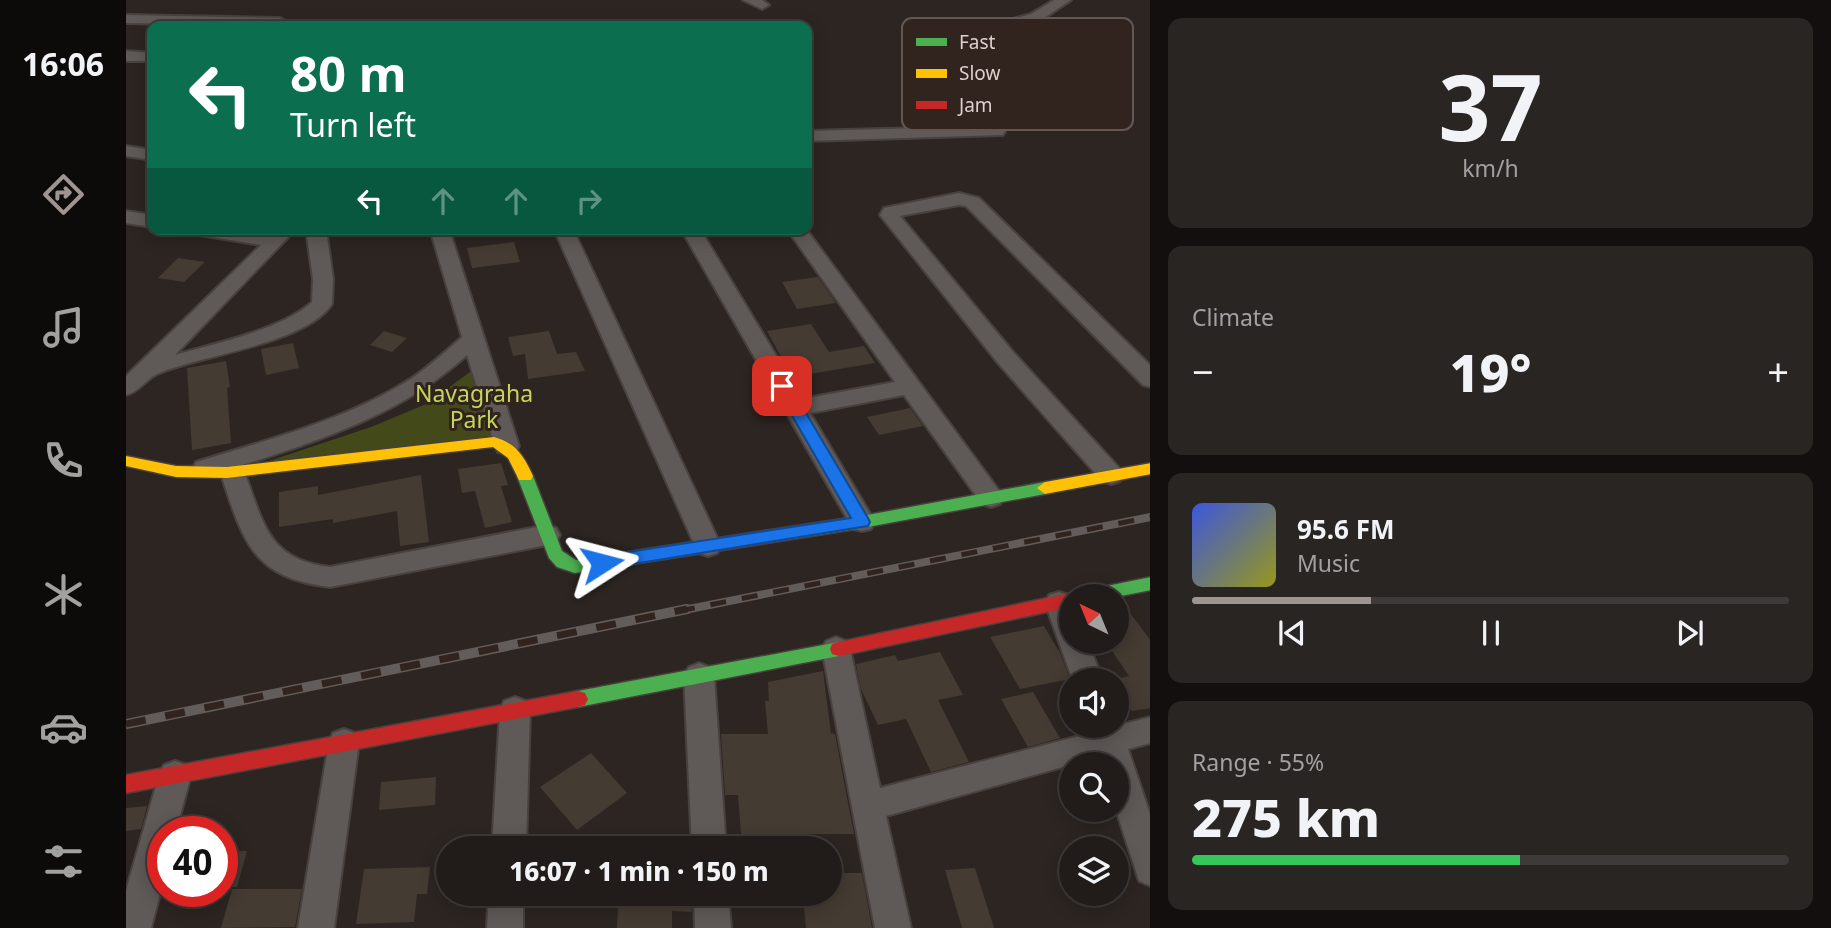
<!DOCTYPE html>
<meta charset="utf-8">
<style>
body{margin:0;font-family:"Noto Sans",sans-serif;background:#292523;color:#f1f3f6;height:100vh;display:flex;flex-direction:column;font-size:26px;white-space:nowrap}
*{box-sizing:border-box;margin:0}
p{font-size:23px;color:#a2a1a2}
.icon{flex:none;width:38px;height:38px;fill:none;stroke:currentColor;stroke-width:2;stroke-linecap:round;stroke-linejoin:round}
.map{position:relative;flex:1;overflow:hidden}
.details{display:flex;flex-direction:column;gap:18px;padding:18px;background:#120f0e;width:681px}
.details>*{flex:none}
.guide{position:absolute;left:21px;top:21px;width:665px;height:214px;border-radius:14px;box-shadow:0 4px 18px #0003,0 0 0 2px #3e3a39;background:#0b6e4f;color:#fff;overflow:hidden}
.needle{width:46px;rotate:317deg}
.tools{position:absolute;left:933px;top:584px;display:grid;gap:14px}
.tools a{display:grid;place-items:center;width:70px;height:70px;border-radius:50%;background:#211c1a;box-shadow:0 4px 18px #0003,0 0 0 2px #3e3a39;font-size:35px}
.speed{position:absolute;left:21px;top:816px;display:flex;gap:14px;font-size:35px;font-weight:700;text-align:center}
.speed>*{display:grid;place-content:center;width:91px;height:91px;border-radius:50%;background:#211c1a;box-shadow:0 4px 18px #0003,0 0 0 2px #3e3a39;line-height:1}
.speed .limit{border:10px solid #d22;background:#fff;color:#111}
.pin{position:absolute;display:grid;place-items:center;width:60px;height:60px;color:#fff;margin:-30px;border-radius:14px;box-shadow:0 4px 10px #0006}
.me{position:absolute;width:77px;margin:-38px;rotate:81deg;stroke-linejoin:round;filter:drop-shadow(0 0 5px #0008)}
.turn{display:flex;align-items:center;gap:24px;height:147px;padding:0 28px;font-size:32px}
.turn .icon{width:91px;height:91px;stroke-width:2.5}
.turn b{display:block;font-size:49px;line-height:60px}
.lanes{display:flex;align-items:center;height:66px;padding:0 28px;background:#0003;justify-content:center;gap:35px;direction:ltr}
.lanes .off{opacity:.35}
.big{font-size:52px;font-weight:800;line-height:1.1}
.details .tile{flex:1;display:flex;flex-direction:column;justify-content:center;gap:10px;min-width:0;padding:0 24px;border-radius:14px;background:#292523}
.details .dial{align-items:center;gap:0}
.dial b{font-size:91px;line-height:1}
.song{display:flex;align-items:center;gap:21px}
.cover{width:84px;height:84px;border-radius:10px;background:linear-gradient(135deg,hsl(230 70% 55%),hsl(60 70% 35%))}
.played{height:7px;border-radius:4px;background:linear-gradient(90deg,#9e9591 30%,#3e3a39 30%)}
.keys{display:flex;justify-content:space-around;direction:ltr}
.heat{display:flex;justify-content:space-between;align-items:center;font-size:38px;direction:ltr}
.charge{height:10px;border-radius:5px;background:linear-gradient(90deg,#34c759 55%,#3e3a39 0)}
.trip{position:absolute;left:310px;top:836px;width:406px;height:70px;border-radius:35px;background:#211c1a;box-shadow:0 4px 18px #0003,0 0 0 2px #3e3a39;font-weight:800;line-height:70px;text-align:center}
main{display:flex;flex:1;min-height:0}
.tabs{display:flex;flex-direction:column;width:126px;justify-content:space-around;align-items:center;background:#0d0b0a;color:#a2a1a2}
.tabs .icon{width:49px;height:49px}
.tabs .current{color:#9e9591}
.tabs b{font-size:32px;color:#f1f3f6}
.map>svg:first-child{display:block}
.green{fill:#434918}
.building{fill:#443b32}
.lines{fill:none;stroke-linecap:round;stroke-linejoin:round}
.street-casing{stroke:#48413e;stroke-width:4}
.fast-casing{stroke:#48413e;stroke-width:3}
.slow-casing{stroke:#48413e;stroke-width:3}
.jam-casing{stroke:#48413e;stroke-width:3}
.street{fill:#5f5957;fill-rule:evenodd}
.fast{fill:#4caf50;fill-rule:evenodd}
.slow{fill:#ffc107;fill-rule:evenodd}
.jam{fill:#c62828;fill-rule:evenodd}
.rail-far1-casing{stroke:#625c5a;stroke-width:8}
.rail-casing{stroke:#625c5a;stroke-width:10}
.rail-far1{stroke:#31231d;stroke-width:5;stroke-dasharray:16;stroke-linecap:butt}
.rail{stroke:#31231d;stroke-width:7;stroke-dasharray:20;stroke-linecap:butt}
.route{fill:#1a73e8;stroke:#114b97;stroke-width:2}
.labels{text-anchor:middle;stroke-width:6;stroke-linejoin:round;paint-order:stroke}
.park-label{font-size:23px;fill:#c3d65b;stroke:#31231d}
.key{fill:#31231d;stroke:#645752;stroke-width:2}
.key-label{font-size:19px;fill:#dbd1cd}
</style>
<main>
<nav class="tabs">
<b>16:06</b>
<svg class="icon current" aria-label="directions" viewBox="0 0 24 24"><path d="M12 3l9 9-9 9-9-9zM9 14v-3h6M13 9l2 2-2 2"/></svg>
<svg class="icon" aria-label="music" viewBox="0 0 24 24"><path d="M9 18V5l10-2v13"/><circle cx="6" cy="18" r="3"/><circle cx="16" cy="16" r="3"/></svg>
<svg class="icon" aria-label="phone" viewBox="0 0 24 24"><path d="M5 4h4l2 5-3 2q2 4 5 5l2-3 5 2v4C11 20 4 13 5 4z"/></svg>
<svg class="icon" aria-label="climate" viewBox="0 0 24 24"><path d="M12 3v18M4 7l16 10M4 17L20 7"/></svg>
<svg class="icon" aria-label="car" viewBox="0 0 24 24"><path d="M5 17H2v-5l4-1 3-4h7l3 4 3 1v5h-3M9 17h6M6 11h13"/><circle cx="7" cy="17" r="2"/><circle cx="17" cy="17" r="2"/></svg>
<svg class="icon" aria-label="filters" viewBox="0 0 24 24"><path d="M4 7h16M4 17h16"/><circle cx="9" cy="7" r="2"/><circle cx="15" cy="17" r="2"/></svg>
</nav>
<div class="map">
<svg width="1025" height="928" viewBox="0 0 1025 928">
<rect width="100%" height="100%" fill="#2c2522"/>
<path class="green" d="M362,359L390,432L141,472L143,461L245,427L300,404Z"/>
<path class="building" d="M388,242L394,262L346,268L341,248Z
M52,258L79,262L58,282L32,278Z
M692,277L710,303L671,309L656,282Z
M685,324L703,352L738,346L749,363L666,377L641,331Z
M258,331L281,338L266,352L244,345Z
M423,331L431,354L450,352L459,371L402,379L399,354L387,356L382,337Z
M167,343L173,368L140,375L135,349Z
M100,361L104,387L101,388L105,443L66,450L61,368Z
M784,408L797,426L753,435L741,417Z
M375,463L382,485L375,486L386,522L359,528L349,491L336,493L332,469Z
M295,475L303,542L274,546L271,511L207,523V519L153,527V492L192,486V495Z
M999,606L1025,641V708L1006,711L990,688V681L985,680L1003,676L980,642H990V608Z
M918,626L934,653L944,679L894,689L864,637Z
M814,652L837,695L812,700L843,762L805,772L780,719L752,725L735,689L730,664L769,655L772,661Z
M697,671L705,733L709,734L728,834H615L612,795H599L595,734H642L639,701H643L642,682Z
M907,692L934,738L902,747L875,699Z
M465,753L501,793L451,830L414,787Z
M310,777L309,805L253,810L255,782Z
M21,806L15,829L0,831V808Z
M96,851H121L111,887H96Z
M304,867L301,894H291L288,922L230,924L238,869Z
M849,868L868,928H836L819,870Z
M704,873H736L746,928H680L677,894H704Z
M106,889H176L169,927L95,928Z
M493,894H565L566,912L546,911V928H491Z"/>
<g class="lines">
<defs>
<path id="street" d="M617,0H636L643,5L636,9Z
M928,0H945L915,20L856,36L849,32L851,29L905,14Z
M0,15L154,18L161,22L154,26L0,23Z
M0,51L26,53V61H0Z
M871,126L879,131L877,135L681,141V131Z
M0,146L26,150V160L0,156Z
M833,193L853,198L1025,366V387L1017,385L840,206L833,205L774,216L888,353L994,469L997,475L994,481L985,484L976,481L872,363L754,215L758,208Z
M0,211L26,215V227L0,223Z
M65,229H112L145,235L150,229H170L49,355C89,343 155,330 186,302L187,279L180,229H200L207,279L206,304C178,345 76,354 31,374C19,380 13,392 0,395V376L135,245L74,235Z
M304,229H323L393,446L390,452L381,454L372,452L369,446L341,355C275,415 194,440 111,467L116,468L119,474C138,525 143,560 204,567L421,525L430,528L434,535L430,542L421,545L204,587C126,578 117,541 95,474L96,471L79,476L70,474L67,468L70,462C143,439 221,420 286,378C304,366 320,351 336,337Z
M428,229H447L595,546L591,553L582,556L573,553L569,546Z
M555,229H574L676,399L769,382L661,229H680L874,492L878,498L874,504L865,507L856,504L778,395L684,413L749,522L745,529L736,531L727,529Z
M933,592L943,595L945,600V642H962L977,681H947L919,603L923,595Z
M710,637L720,641L724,649L754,788L965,733L964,726H990V719L993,725L1025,717V743L1002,749L1025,817V886L1013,881L990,810V765H975L973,757L760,816L785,928H749L696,649L700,641Z
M573,663L583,667L588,675L600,849H566L558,675L563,667Z
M389,697L400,701L404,710L400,849H366L374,710L378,701Z
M218,729L229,733L233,742L208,928H172L203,742L207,733Z
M49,761L60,765L65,775L50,831H37V882L25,928H0V891L33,775L38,765Z
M363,894H397V928H361Z
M568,894H602L605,928H569Z"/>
<path id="fast" d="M399,471L407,476L436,551L450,560L736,516L919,482L927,488L919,494L736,528L449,573L431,567L423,558L391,476Z
M1025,577V590L990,597H952L955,592L961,590Z
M713,642L720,644L722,649L720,654L713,656L452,707L445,705L442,699L445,693L452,691Z"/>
<path id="slow" d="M368,437C390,443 398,456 407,476L405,480H393L382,458L367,447L101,478L50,477L0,466V456L50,466L101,467Z
M1025,463V474L919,494L911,488L919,482Z"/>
<path id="jam" d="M945,593L952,597H945V607L713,656L706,654L704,649L706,644L713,642Z
M452,691L459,693L462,699L459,705L452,707L0,793V775Z"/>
</defs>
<use href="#street" class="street-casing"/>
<use href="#fast" class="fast-casing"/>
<use href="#slow" class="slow-casing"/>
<use href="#jam" class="jam-casing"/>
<use href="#street" class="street"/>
<use href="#fast" class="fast"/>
<use href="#slow" class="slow"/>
<use href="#jam" class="jam"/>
<defs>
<path id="rail-far1" d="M553,611L1025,517"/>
<path id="rail" d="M0,724L561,609"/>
</defs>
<use href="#rail-far1" class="rail-far1-casing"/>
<use href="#rail" class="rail-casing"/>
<use href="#rail-far1" class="rail-far1"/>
<use href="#rail" class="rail"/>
</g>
<path class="route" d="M656,381L664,386L742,518L744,522L742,526L476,569L469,567L467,563L469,558L476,556L725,518L649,386Z"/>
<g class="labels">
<g class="park-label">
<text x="348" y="402">Navagraha<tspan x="348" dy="26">Park</tspan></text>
</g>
</g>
<rect x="776" y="18" width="231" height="112" rx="10" class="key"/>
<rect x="790" y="38" width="31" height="8" fill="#4caf50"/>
<rect x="790" y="69" width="31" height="9" fill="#ffc107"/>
<rect x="790" y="101" width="31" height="8" fill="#c62828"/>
<g class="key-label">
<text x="833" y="49">Fast</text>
<text x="833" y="80">Slow</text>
<text x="833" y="112">Jam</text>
</g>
</svg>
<div class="tools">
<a><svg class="needle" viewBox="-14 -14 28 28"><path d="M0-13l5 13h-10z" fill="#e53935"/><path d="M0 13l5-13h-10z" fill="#a2a1a2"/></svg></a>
<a><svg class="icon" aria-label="sound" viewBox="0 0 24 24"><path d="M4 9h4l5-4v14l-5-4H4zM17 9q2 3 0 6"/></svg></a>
<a><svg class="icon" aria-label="search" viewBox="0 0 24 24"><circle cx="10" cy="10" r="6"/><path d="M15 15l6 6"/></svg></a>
<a><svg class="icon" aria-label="layers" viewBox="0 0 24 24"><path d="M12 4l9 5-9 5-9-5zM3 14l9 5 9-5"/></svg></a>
</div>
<div class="speed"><div class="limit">40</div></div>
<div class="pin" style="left:656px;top:386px;background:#d93025"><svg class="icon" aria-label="arrive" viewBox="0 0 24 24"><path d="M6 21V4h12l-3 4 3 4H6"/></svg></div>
<svg class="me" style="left:476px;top:563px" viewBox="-20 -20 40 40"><path d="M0-17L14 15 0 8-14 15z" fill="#1a73e8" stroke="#fff" stroke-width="4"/></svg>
<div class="trip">16:07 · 1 min · 150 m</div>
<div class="guide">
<div class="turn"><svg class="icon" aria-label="left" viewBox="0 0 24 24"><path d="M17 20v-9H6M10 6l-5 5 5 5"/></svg><div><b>80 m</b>Turn left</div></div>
<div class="lanes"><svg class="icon" aria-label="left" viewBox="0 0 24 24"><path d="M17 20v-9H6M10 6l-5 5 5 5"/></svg><svg class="icon off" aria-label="ahead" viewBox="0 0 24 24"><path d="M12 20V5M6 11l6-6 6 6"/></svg><svg class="icon off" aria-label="ahead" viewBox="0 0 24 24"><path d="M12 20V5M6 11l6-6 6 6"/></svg><svg class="icon off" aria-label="right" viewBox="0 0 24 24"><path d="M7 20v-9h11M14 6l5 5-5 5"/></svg></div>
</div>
</div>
<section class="details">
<div class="tile dial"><b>37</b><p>km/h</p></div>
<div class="tile"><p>Climate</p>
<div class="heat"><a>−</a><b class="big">19°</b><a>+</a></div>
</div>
<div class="tile">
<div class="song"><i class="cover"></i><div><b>95.6 FM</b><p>Music</p></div></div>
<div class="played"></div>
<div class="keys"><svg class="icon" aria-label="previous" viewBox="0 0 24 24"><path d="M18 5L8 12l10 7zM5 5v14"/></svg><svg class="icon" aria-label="pause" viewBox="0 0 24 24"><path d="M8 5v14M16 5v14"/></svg><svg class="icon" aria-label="next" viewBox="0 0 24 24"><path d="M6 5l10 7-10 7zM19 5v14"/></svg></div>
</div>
<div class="tile"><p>Range · 55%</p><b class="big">275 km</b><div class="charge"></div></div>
</section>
</main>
